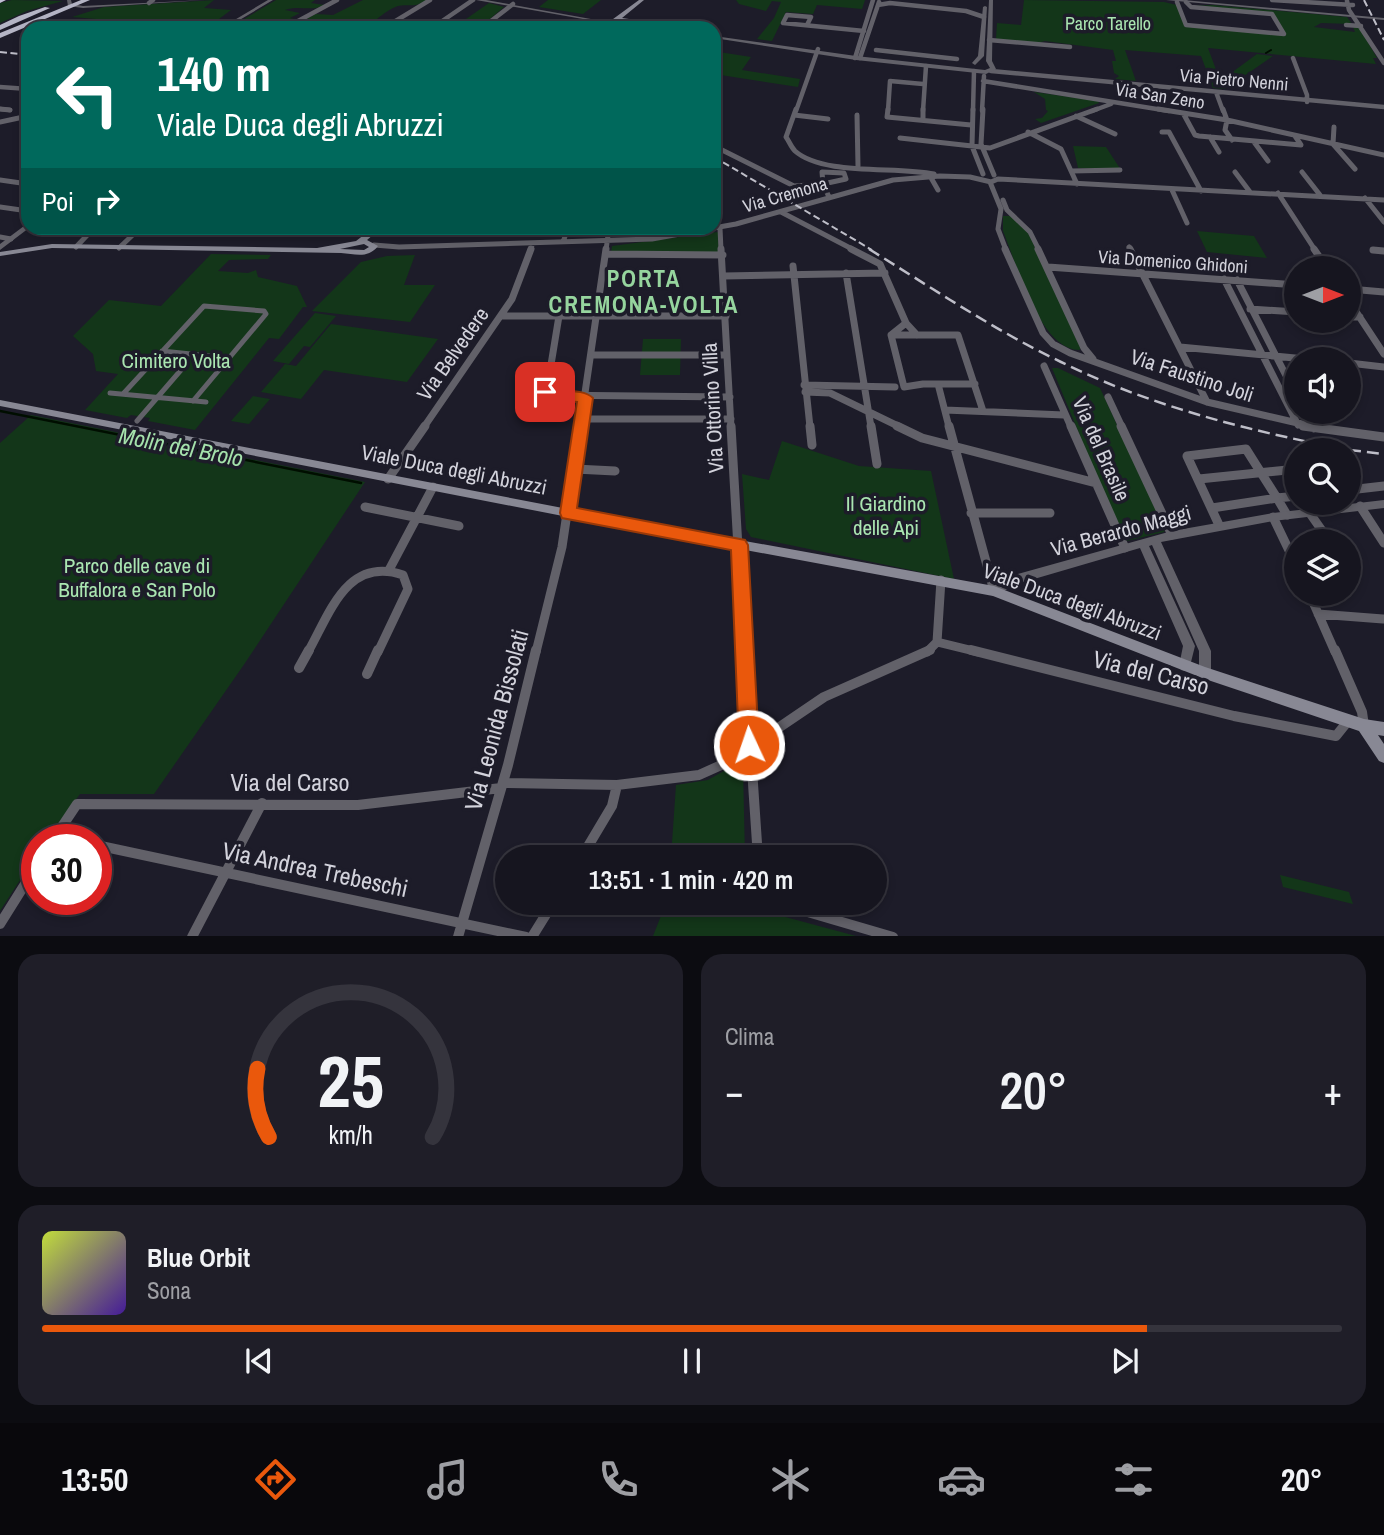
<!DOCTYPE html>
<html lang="it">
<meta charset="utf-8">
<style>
body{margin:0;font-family:"Archivo Narrow",sans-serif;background:#1f1e28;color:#f1f3f6;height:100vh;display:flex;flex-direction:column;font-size:26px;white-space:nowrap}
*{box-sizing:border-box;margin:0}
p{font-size:23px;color:#9e9fa4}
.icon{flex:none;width:38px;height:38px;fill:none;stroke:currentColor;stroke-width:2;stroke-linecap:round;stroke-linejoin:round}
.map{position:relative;height:936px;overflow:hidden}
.drawer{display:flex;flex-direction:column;gap:18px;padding:18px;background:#0c0c11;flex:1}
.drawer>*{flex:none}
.banner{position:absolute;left:21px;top:21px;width:700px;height:214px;border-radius:21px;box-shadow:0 4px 10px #0003,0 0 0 2px #35343d;background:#00695c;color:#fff;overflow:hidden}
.needle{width:46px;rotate:90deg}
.buttons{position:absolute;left:1284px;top:256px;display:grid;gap:14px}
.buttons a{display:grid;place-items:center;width:77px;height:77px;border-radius:50%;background:#16151f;box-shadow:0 4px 10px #0003,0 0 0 2px #35343d;font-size:35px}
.speed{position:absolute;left:21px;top:824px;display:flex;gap:14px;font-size:35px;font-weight:700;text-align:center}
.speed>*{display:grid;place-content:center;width:91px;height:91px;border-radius:50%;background:#16151f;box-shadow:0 4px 10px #0003,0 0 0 2px #35343d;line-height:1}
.speed .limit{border:10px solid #d22;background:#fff;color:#111}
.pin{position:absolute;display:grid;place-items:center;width:60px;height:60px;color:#fff;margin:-30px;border-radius:14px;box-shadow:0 4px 10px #0006}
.me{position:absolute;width:77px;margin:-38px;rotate:357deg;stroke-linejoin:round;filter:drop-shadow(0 0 5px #0008)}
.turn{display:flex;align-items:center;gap:24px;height:147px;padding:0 21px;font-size:32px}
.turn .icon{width:91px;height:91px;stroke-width:2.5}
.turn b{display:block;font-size:49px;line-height:60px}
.then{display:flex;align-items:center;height:66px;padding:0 21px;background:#0003;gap:14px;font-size:26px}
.big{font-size:52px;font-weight:600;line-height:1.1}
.drawer .card{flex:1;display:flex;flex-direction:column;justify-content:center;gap:10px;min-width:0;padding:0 24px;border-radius:21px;background:#1f1e28}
.drawer .dial{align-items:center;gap:0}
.dial svg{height:182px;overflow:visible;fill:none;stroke:#35343d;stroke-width:7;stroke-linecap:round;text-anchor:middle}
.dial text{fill:#f1f3f6;stroke:none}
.song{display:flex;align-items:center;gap:21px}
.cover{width:84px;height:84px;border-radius:10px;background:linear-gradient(135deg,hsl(70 70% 55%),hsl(260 70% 35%))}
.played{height:7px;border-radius:4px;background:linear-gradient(90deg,#ea580c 85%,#35343d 85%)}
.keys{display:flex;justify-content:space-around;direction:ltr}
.heat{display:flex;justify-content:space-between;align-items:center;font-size:38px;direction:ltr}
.drawer .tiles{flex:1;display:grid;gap:18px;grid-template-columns:1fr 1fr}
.card:last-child{grid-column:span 2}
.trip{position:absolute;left:495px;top:845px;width:392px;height:70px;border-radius:35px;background:#16151f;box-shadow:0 4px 10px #0003,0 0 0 2px #35343d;font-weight:600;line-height:70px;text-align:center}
.menu{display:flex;height:112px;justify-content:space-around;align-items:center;background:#09080c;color:#9e9fa4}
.menu .icon{width:49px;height:49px}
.menu .active{color:#ea580c}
.menu b{font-size:32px;color:#f1f3f6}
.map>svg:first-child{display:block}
.green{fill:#133619}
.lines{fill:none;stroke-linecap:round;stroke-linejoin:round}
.stream-far1{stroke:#000e00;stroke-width:2}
.stream{stroke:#000e00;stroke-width:2.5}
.pedestrian{stroke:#626169;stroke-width:5}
.minor-far4{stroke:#626169;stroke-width:4.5}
.minor-far3{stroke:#626169;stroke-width:5}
.minor-far2{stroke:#626169;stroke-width:7}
.minor-far1{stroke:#626169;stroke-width:9}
.minor{stroke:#626169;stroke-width:10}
.tertiary{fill:#626169;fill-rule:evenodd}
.secondary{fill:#888894;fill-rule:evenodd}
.trunk{fill:#b4b4c4;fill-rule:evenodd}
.motorway{fill:#c2c1d3;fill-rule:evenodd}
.rail-far1{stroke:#bebec8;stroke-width:2;stroke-dasharray:7 3.5;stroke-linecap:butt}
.rail{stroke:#bebec8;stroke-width:2.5;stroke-dasharray:12 6;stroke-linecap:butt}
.route{fill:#ea580c;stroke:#983908;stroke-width:2}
.labels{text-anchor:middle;stroke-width:7;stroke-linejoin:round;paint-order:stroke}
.far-park-label{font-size:18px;fill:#aae6b1;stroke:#1d1c29}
.far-street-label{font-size:18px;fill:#d3d3dc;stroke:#1d1c29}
.street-label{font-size:21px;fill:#d3d3dc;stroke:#1d1c29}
.park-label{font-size:21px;fill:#aae6b1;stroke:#1d1c29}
.far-district-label{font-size:23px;font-weight:bold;letter-spacing:2px;fill:#96d59e;stroke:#1d1c29}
.water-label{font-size:23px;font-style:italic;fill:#a5e2ac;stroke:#1d1c29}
.near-street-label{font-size:24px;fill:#d3d3dc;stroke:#1d1c29}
</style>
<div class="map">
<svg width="1384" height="937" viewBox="0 0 1384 937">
<rect width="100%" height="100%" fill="#1d1c29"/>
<path class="green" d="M12,0L63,1L27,11L0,23V3Z
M214,0L204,8L231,10L215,22L178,21L162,28C141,16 124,27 103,24L108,20L72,17L104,7Z
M276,0H315L311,3L325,5C313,12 298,5 285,10L300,13L290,18L298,20L286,26L239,22Z
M363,0H427C414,8 412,4 398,6C391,8 383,14 377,19L392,21C367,37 343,21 316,22C307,23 299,28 289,28L316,14L333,15Z
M548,0H601L583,14L539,7Z
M736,0H865L862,9L817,5L813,14L786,12L772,41L757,39L774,18L781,2L772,1L766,11L739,4Z
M1024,0L1164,2L1177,5L1185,26L1285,35L1274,15L1189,6L1213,5L1347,17L1352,24L1321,23L1314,27L1355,32L1353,27H1359L1377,58H1373L1376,64L1208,48L1218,75L1227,76L1257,54L1273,56L1225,89L1213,88L1201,56L1125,50L1136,81L1115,79L1119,76L1114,73L1112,61H1116L1113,50L1045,41L1037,43L996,39L997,23L1021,25Z
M489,3L504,7L479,28H453Z
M719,52L751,57L742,70L800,79L798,87L714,74V61Z
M1034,92L1098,101L1099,103L1041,123L1035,119L1042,118L1048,111L1046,110L1045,99Z
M1073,146L1106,147L1121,170L1078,168Z
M1003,216H1012L1028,232L1081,348L1079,350C1039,349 1016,262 1003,231Z
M1197,231L1254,236L1267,258L1207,252Z
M718,232L720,253H611L612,246Z
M211,254L271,255L268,259L229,260L218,271L248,273L256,270L258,277L297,286L307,307H303L279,339L269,338L195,430L148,421L150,418L131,415L127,418L85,410L118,374L96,371L93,354L73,336L109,300L161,306Z
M415,255L404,285H435L410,322L312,311L361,262L387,256Z
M315,313L336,316L310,347L304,346L289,364L273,361Z
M331,324L438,339L407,382L324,370L301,399L261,392L285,364L296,366Z
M643,339H681L680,375H640Z
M1052,368H1058L1100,388L1165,529L1164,532L1127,541L1123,540Z
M253,396L270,399L249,424L231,421Z
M31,415L365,482L243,666L154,794H80L46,840H37V854L0,911V443Z
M782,441L859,466L931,471L954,579L751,537L746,529L742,474L769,480Z
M736,764L743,767L745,857H671L676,785L708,780Z
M1280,875L1349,892L1353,904L1283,887Z
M666,903H758L778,915L856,936H653Z"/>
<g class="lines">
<path class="stream-far1" d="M1266,53L1271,50"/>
<path class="stream" d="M0,411L361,483"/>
<path class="pedestrian" d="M162,351L229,358
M110,393L206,402
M123,394L204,306L264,311L266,314L193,401
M137,421L181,370"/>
<path class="minor-far4" d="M1272,0L1353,5
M1347,1L1349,10L1384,63
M1177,2L1186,25L1284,34L1272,14L1191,7L1186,2
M149,3L153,0
M878,5L890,3L966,11L984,17
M231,23L278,28
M807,25L811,17L787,15L783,23L864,31
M1346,25L1361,26
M285,28L337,0
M384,28L430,0
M432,28L473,0
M482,28L513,4
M989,40L1070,47
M876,50L957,59
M855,58L873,0
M860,58L879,2
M1293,58L1307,95V102
M991,71L1384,107
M983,81L1169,111
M0,87L28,89
M1216,92L1223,111
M0,109L10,110
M796,111L818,49
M888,111L890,81L923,84
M923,111L926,66
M973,111L974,71
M982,111L984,76
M1092,111L1111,104"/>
<path class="minor-far3" d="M0,109L10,110
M796,109L786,137C789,141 791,147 795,151C823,176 897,166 934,174
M888,109L887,117L971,125
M923,109V120
M973,109L972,146L983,174
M983,109L981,144L994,175
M1158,109L1227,120L1384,155
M1223,109L1227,120L1225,130L1232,140
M1183,113L1195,135L1199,136L1301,145L1295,136
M794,115L828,119
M857,115L858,166
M1076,116L1115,134
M0,122L28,116
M1334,127L1333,144L1355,169
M1028,132L1061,149L1077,184
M1162,132H1169L1201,191
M1210,137L1219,152
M900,138L990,148L1097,109
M1254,142L1268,161
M714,146L794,186L823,184
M1072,171L1120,170
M822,172L844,173L846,179L823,184Z
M1235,172L1250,192
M1302,172L1320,195
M930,176L938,190
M0,180L28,184
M990,182L1001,209L998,229L1006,250
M823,184L829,197
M1172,190L1187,223
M1278,193L1315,250
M1365,198L1384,222
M1003,200L1007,210L1030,232L1039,250
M0,207L28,211
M781,212L854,250
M720,228L721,250
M0,237L11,239
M563,242L568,228
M374,245L399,247L652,239L736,224L893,180L940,176L970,177L991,182L998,179L1384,200
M76,247L94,228
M1129,247L1131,250
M119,248L140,228
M530,250L533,243
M606,250L609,228
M1373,250H1376"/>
<path class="minor-far2" d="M721,249L731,427
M851,249L880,264L906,323L917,335
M1005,249L1043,333L1053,344L1070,353L1207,402L1315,427
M1038,249L1084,348L1093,359
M1130,249L1207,402
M1314,249L1327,268
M1373,250L1384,251
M607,254L723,255
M793,266L810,427
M1048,267L1297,285
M846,273L871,427
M724,276L885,273
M1224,279L1298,425
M1237,280L1297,397
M1349,289L1384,292
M1349,301L1384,354
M1250,309L1297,312
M501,316H726
M559,316L546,395L730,397
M1349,317H1360
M1309,320L1314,328
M906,323L891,335L904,387L923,384H975
M891,335H958L983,411
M1180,347L1305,359
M592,355H727
M1349,363L1384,367
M1044,366L1071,427
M938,384L949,427
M804,385L895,387
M805,392L830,393L900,427
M1108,397L1122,427
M945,410L1064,415
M1305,411L1314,427
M582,419H731
M424,427L512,299L531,249
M580,427L606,249"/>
<path class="minor-far1" d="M731,426L744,652
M810,426L812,445
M871,426L877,464
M897,426L922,438L1096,483
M949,426L994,591
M1071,426L1125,548
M1121,426L1172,535
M1303,426L1384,437
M1313,426L1314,428
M575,469L615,471
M388,479L425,426
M1199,479L1297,469
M1349,490L1384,486
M1360,506L1384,543
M365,507L459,526
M1212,508L1277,498L1246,449L1187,456L1219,525
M1309,512L1323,532
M971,513H1050
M1287,515L1277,498L1297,496
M1273,517L1297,567
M389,570L433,487
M1309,593L1335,652
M1318,614L1383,619
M937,642L978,652
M308,652C330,613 347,556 403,575L408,589L378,652
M536,652L562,547L580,426
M927,652L937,642L941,580"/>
<path class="minor" d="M744,650L758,858
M971,650L1234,716L1336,736L1348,721
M1335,650L1362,712L1364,726
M299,668L309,650
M367,674L378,650
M503,783L617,785L699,775L728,762L824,697L930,650
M55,837L71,840
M53,840L77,804L358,805L501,788
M96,845L526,937
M581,858L612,806L617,785
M777,903L893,937
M0,924L37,865
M192,937L262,803
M458,937L508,765L536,650
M532,937L553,903"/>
<path class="tertiary" d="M67,0H71L72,4L83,6L205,0L83,8L68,6Z
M268,0H273L226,28H221Z
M476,0H486L613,23L611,24Z
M989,0H993L992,61L996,69L986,74L856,60L714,38V36L856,56L985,70L990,68L986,61Z
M1166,0H1183L1384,18V20Z
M985,6L987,7L984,56L975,65L972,63L978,56L983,7Z
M629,21L666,27L668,28H657L627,23Z
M28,223L29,228L0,250V244Z
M1384,500V508L1273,521L1161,542L1211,651V673L1209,677L1205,679L1201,677L1199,673V651L1152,545L1149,546L1195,646L1189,670L1185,671L1181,670L1179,666L1183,646L1140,548L1017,584L994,596L990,594L989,591L990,588L1014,575L1172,531L1273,513Z"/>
<path class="secondary" d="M639,0H644L622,18L629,19L631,24L621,28L609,24V22Z
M373,228H381L367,240L378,246C368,259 355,254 341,253L52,248L0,256V252L52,244L317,248L356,241ZM364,244L369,247L364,250L340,249Z
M0,400L568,509L994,586L1205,667L1364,719L1384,722V736L1378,735L1384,744V763L1379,761L1359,731L1205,679L993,596L568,517L0,406Z"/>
<path class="trunk" d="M81,0H90L0,38V33Z
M45,7L50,8L0,30V25L19,16Z"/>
<path class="motorway" d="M0,0H6L0,3Z"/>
<path class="rail-far1" d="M1364,0L1384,40
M0,52L28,55
M714,157L872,250"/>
<path class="rail" d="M869,249C932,288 994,330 1061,362C1152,407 1250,431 1349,450
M1349,450L1384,454"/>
</g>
<path class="route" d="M545,387C558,392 583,388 593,398L577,508L745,540L748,545L759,745L756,753L749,756L742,753L739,745L731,550L562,518L560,513L577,402L544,400L537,392Z"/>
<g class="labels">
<g class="far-park-label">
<text x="1108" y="30">Parco Tarello</text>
</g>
<g class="far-street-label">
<text transform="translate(1234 80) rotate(5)" y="6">Via Pietro Nenni</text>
<text transform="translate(1160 96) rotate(9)" y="6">Via San Zeno</text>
<text transform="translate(785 195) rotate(-16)" y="6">Via Cremona</text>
<text transform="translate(1173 262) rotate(4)" y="6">Via Domenico Ghidoni</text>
</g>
<g class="street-label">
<text transform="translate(453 354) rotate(-55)" y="7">Via Belvedere</text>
<text transform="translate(1192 376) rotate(18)" y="7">Via Faustino Joli</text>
<text transform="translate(713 408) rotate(-93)" y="7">Via Ottorino Villa</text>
<text transform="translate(1101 449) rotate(66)" y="7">Via del Brasile</text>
<text transform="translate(454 470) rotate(11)" y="7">Viale Duca degli Abruzzi</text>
<text transform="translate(1121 531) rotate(-15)" y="7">Via Berardo Maggi</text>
<text transform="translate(1072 602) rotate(20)" y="7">Viale Duca degli Abruzzi</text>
</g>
<g class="park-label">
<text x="176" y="368">Cimitero Volta</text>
<text x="886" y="511">Il Giardino<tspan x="886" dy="24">delle Api</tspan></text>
<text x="137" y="573">Parco delle cave di<tspan x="137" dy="24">Buffalora e San Polo</tspan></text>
</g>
<g class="far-district-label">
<text x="644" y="287">PORTA<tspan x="644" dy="26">CREMONA-VOLTA</tspan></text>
</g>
<g class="water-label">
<text transform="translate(181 447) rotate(11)" y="8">Molin del Brolo</text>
</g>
<g class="near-street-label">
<text transform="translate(1151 673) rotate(14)" y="8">Via del Carso</text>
<text transform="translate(497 720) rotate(-75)" y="8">Via Leonida Bissolati</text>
<text x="290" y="791">Via del Carso</text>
<text transform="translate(315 870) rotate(12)" y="8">Via Andrea Trebeschi</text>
</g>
</g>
</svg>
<div class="buttons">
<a><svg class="needle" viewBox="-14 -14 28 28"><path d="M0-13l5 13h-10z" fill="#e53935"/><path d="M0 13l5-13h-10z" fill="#9e9fa4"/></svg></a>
<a><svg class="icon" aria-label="sound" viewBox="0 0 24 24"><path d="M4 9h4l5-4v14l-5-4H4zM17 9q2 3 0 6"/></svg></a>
<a><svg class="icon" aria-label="search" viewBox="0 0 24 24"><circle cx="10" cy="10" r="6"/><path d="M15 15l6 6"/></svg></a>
<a><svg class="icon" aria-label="layers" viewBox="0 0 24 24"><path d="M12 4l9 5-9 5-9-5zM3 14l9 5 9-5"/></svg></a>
</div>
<div class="speed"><div class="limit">30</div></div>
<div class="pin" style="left:545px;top:392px;background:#d93025"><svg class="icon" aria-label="arrive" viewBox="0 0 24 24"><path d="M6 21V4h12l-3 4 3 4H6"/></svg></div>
<svg class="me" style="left:749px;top:745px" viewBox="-20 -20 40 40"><circle r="17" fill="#ea580c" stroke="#fff" stroke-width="3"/><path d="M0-11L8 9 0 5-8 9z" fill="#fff"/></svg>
<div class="trip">13:51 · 1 min · 420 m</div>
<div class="banner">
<div class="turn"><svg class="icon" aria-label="left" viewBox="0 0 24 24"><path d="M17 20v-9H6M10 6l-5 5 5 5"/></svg><div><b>140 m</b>Viale Duca degli Abruzzi</div></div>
<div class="then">Poi<svg class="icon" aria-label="right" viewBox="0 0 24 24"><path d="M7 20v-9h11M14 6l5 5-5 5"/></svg></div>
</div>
</div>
<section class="drawer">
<div class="tiles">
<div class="card dial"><svg viewBox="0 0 100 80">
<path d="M14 69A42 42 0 1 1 86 69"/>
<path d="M14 69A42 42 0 0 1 9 39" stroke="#ea580c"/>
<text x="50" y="56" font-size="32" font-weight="700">25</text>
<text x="50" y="72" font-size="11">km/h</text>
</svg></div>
<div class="card"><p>Clima</p>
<div class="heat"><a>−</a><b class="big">20°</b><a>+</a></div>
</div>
<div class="card">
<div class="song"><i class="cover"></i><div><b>Blue Orbit</b><p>Sona</p></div></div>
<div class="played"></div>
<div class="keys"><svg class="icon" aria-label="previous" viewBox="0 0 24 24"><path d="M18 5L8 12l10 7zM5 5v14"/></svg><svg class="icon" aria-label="pause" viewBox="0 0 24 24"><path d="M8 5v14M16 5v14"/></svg><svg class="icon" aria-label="next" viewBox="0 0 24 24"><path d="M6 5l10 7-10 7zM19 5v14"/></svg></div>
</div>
</div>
</section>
<nav class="menu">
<b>13:50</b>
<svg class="icon active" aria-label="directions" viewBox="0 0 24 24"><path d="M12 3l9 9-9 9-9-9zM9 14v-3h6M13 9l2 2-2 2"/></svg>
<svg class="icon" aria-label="music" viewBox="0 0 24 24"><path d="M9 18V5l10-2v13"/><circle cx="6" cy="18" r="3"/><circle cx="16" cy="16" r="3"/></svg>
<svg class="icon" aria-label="phone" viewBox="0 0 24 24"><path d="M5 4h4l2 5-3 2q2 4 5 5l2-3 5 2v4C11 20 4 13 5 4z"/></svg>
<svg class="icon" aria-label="climate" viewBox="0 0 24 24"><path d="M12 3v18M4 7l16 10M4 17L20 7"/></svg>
<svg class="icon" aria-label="car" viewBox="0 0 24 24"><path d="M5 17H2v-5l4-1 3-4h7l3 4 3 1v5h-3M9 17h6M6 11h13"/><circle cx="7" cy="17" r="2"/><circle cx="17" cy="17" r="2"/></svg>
<svg class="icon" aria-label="filters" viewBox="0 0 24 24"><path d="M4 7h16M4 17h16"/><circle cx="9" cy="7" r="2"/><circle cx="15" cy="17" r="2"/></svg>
<b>20°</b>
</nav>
